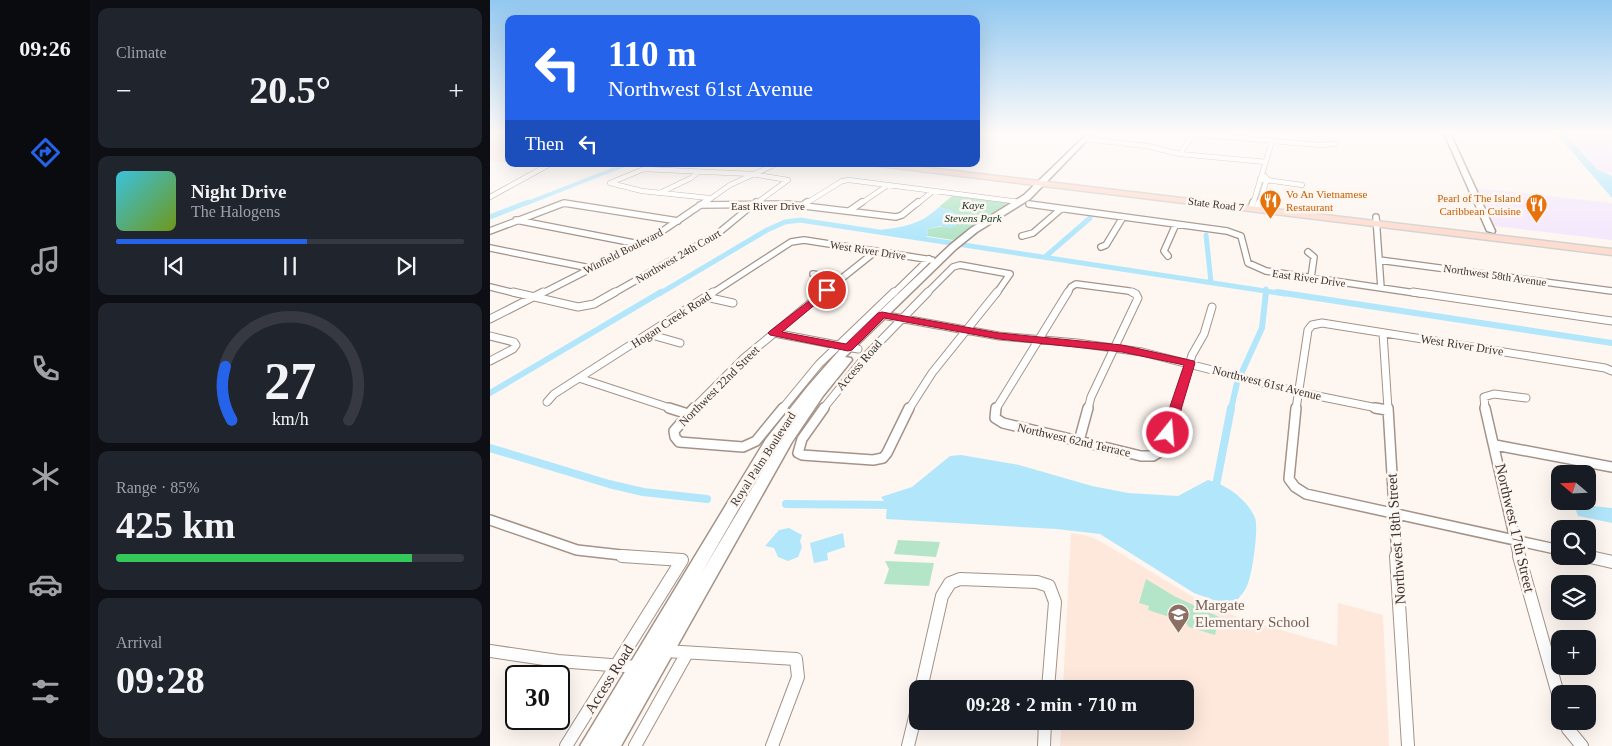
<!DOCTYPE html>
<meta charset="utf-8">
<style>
body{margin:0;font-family:Georgia,serif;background:#20242c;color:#f1f3f6;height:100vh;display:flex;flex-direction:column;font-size:19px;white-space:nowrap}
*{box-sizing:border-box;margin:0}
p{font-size:16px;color:#9ea1a6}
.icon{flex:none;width:28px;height:28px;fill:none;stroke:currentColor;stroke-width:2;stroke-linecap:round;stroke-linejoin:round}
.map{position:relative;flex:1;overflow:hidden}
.sheet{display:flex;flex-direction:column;gap:8px;padding:8px;background:#0d0f14;width:400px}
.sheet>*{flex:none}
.top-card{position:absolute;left:15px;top:15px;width:475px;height:152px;border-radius:10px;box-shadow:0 5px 20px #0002;background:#2563eb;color:#fff;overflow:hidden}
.needle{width:32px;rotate:289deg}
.tools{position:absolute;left:1061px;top:465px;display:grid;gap:10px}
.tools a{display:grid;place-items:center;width:45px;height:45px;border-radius:10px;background:#171b24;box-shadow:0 5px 20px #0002;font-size:25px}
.speed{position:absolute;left:15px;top:665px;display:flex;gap:10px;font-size:25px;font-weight:700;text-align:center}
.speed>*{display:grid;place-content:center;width:65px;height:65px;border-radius:50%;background:#171b24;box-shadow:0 5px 20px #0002;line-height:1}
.speed .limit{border:2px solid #111;border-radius:8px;background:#fff;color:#111}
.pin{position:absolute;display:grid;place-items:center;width:42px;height:42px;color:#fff;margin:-21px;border:2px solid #fff;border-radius:50%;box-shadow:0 1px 5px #0007}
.me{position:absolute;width:55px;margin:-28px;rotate:17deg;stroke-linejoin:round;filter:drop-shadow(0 0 4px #0008)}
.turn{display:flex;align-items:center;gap:18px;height:105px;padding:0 20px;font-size:22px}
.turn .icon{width:65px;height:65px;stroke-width:2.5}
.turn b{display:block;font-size:35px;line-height:42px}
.then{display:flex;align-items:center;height:48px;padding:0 20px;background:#0003;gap:10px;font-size:19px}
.big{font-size:38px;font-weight:800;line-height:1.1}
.sheet .widget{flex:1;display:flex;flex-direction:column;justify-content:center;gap:8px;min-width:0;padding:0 18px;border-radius:10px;background:#20242c}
.sheet .dial{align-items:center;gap:0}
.dial svg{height:130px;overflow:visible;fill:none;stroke:#363941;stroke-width:7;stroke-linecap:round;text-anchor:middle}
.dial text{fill:#f1f3f6;stroke:none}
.song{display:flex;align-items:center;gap:15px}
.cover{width:60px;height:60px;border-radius:8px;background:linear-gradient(135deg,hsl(190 70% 55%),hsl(80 70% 35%))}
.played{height:5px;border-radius:2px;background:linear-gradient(90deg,#2563eb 55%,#363941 55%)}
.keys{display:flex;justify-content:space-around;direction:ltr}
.heat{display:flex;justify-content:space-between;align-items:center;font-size:28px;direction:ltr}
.charge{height:8px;border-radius:4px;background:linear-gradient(90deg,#34c759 85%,#363941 0)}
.trip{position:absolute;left:419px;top:680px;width:285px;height:50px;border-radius:10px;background:#171b24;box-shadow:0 5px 20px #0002;font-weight:800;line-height:50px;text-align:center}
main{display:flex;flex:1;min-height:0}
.menu{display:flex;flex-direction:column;width:90px;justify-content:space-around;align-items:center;background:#090b0e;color:#9ea1a6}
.menu .icon{width:35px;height:35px}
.menu .active{color:#2563eb}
.menu b{font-size:22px;color:#f1f3f6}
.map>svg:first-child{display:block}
.commercial{fill:#f4e8fc}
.built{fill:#fde8db}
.green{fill:#b4e5c8}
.water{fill:#b2e7fb}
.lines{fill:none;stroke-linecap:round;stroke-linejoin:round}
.canal-far3{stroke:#b2e7fb;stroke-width:4}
.canal-far2{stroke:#b2e7fb;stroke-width:5}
.canal-far1{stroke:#b2e7fb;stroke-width:6}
.canal{stroke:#b2e7fb;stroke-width:8}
.street-far4-casing{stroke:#a49388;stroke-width:5.5}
.street-far3-casing{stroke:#a49388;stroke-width:8}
.street-far2-casing{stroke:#a49388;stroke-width:9}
.street-far1-casing{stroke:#a49388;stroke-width:12}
.street-casing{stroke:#a49388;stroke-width:14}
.secondary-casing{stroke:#a49388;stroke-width:3}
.primary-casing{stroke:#d4d2d1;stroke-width:3}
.street-far4{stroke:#fff;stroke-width:4.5}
.street-far3{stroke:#fff;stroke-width:5.5}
.street-far2{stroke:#fff;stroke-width:7}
.street-far1{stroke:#fff;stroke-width:9}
.street{stroke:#fff;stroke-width:12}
.secondary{fill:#fff;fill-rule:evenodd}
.primary{fill:#fedcd0;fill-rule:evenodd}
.route{fill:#e11d48;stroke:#92132f}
.labels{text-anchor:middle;stroke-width:5;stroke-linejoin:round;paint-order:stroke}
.far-food-label{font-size:11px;fill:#c56008;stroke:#fdf6f1;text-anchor:start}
.far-street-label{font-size:11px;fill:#3b332f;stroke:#fdf6f1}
.far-park-label{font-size:11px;font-style:italic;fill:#103422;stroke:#fdf6f1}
.street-label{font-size:12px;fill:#3b332f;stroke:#fdf6f1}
.near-street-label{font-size:15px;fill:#3b332f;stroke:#fdf6f1}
.near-education-label{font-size:15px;fill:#785e54;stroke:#fdf6f1;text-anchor:start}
</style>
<main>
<nav class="menu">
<b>09:26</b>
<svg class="icon active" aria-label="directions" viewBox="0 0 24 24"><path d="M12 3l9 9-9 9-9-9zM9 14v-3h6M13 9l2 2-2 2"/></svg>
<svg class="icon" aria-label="music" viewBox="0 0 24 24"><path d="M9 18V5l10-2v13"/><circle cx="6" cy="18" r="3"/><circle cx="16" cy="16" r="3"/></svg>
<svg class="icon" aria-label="phone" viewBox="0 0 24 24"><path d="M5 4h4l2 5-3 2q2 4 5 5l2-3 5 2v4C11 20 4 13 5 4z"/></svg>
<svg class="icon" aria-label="climate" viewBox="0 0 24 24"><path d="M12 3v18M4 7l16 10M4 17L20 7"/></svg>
<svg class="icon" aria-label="car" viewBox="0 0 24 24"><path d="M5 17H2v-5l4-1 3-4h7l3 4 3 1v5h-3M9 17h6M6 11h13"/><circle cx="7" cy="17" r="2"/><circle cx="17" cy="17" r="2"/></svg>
<svg class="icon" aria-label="filters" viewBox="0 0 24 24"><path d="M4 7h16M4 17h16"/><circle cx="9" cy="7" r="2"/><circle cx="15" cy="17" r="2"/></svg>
</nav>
<section class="sheet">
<div class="widget"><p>Climate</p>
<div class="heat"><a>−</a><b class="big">20.5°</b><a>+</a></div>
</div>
<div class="widget">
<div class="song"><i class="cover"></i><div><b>Night Drive</b><p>The Halogens</p></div></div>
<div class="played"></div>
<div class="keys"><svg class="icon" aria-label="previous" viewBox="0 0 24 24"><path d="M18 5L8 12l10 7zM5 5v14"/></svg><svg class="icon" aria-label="pause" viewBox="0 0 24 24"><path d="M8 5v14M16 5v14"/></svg><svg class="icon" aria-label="next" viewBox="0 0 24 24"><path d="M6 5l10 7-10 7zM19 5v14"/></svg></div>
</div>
<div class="widget dial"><svg viewBox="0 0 100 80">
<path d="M14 69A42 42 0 1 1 86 69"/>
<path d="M14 69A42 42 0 0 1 10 36" stroke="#2563eb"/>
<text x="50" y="56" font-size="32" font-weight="700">27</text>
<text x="50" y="72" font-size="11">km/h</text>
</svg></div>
<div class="widget"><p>Range · 85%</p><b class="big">425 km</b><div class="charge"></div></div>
<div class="widget"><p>Arrival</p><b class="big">09:28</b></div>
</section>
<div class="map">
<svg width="1122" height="746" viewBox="0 0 1122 746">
<rect width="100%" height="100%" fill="#fdf6f1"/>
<path class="commercial" d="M1075,133H1122V173L1111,172Z
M987,188L1122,203V240L1005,226Z"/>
<path class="built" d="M7,133H19V163L0,161V135Z
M581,533L594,535L608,540L713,603L755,620L847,646L848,603L893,615L899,746H570L572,721H695V689H573Z"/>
<path class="green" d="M462,196L526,204L463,240L437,236L438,229L454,226L462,211L449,207Z
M408,540L450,542L446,557L404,554Z
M395,561L444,563L439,586L394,584L399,569Z
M656,579L684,596L729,617L725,635L699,627L695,622L658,610L659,606L649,603Z"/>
<path class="water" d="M1066,133H1074L1108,170L1122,176V198Z
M449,207L462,211L472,218L471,223L460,228L451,226L438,229L437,236L434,239L382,231C410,227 428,227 449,207Z
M471,455L529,465L602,486L638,493L688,496L718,480C736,484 758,500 765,518C769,528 762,576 757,586C755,591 751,595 748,599L732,603L704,593L610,534L566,529L396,519L397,505L391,497L422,487L460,456Z
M1084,504L1122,508V523L1088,516Z
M299,528L312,535L310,541L312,547L308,557L298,561L288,557L284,548L275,546L289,530Z
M353,533L355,547L337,553L338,560L324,563L320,543Z"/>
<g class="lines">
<path class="canal-far3" d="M35,204L137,164"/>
<path class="canal-far2" d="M0,217L38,202
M716,235L721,282
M555,257L600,218
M169,294L277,230L295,222L310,220L795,294
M776,294V289"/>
<path class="canal-far1" d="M787,292L1122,343
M0,393L171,292
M741,409L747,383L772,328L776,292"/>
<path class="canal" d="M0,448L119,484L153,492L217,499
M725,491L741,408
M296,504L405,505"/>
<defs>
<path id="street-far4" d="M595,139L657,146L690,154L776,162
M690,154L703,134L830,145L845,144
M154,169L262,174L298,180
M770,179L812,185
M120,183L152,191L219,198
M120,183L166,164
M170,193L201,178L208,172
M0,197L60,164
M72,204H78
M213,204L240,185L286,164
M265,204L298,180
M315,204L352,181L359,180L530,202
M370,204L398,185
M427,204L443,191
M763,204L782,141
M769,204L777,179L775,176"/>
<path id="street-far3" d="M539,204L737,231L751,236L758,263L776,271L932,294
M210,205L298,204L406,217L412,215L428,202
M313,205L317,202
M761,208L763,202
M767,209L769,202
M359,211L372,202
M886,217L891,288
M26,220L149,244
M0,231L74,203L188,221
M532,236L543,233L571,209
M611,247L616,245L633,217
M0,248L100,268
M818,252L824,257L821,278
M678,256L674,251L686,224
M889,260L1122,291
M323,274L350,279
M0,287L29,294
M51,294L165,236L215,202
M122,294L226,235L266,202
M221,294L301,242L314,240L442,260
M332,294L386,251
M403,294L439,259
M436,294L463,267L470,265L520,274L506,294
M577,294L581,287L586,284L639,291L645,294"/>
<path id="street-far2" d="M23,292L88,307L104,304L125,292
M923,292L1122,321
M216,297L243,303
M392,315L509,336L587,343L652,352L808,392L892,409
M0,319L53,292
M284,333L368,349
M893,333L898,409
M158,334L190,343
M0,336L24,342L26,345L23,349L0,361
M89,378L183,409
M57,402L64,394L223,292
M203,409L254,358L334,292
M292,409L329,364L404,292
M333,409L375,357L438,292
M419,409L442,373L507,292
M506,409L578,292
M598,409L601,397L648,298L646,294L642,292
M686,409L702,355L714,334L722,307
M806,409L818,330L822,325L832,323L1115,368L1122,371
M995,409L994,397L1004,394L1036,398"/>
<path id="street-far1" d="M179,408L198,414
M204,408L184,431L185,437L189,442L253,447L266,441L293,408
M334,408L312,439L308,453L312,455L383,460L393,458L397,453L419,408
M506,408L505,418L513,423L589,441
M806,408L799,479L805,487L816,494L1070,550
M885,408L897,410
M898,408L907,557
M995,408L1029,557
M589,441L651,456H663L673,450L686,408
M589,441L598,408
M1005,445L1122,467
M0,520L87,550L149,557
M1096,556L1100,557"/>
<path id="street" d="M906,556L918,746
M1029,556L1070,701
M1096,556L1122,562
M0,651L68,661L147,667
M175,651L306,659L308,677L282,746
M431,689L452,596L460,583L470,579L547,582L559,586L565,602L558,689
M1076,721L1078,729L1092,746
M76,746L192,560L132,556
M145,746L197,653
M418,746L428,705
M554,746L555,721"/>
<path id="secondary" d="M598,133H604L540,199L487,232L466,249L355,357L361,358L362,360L333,396L302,442L131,746H90L276,439L318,386L354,345L460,245L481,228L534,195ZM298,428L211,574L286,444Z
M954,133H960L1005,231L1004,233L997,231Z"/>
<path id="primary" d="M385,164H405L1122,249V255L389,166Z"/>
</defs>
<use href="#street-far4" class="street-far4-casing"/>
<use href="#street-far3" class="street-far3-casing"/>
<use href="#street-far2" class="street-far2-casing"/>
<use href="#street-far1" class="street-far1-casing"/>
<use href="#street" class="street-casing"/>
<use href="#secondary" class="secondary-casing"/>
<use href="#primary" class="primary-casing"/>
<use href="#street-far4" class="street-far4"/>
<use href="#street-far3" class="street-far3"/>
<use href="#street-far2" class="street-far2"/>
<use href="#street-far1" class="street-far1"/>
<use href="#street" class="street"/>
<use href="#secondary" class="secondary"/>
<use href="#primary" class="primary"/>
</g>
<linearGradient id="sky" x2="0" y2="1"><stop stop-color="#92c8f0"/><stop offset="0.56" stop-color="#fefbf9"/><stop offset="1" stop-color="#fefbf9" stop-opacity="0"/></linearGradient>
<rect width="1122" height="237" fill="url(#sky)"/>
<path class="route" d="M337,287L340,288V292L292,332L356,344L388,313L392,312L509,333L632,345L704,361L705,363L684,433L678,437L671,433L694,365L632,352L509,339L394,318L362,350L358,351L280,335L278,333L280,331Z"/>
<defs>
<symbol id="restaurant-pin" viewBox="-11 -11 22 30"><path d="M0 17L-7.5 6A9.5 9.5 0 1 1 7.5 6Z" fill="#e8710a" stroke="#fdf6f1"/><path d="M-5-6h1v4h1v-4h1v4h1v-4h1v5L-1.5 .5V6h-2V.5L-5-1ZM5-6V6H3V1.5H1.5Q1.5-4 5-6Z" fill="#fff"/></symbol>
<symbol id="school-pin" viewBox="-11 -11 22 30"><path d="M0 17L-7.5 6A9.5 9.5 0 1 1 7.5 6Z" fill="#8d6e63" stroke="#fdf6f1"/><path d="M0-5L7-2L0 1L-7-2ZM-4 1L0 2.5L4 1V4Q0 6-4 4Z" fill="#fff"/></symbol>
</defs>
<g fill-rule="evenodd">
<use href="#restaurant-pin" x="768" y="188" width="25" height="34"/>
<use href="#restaurant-pin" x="1034" y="192" width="25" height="34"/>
<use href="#school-pin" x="676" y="602" width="25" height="34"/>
</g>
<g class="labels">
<g class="far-food-label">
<text x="796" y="198">Vo An Vietnamese<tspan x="796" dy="13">Restaurant</tspan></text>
<text x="1031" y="202" text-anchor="end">Pearl of The Island<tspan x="1031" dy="13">Caribbean Cuisine</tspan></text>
</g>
<g class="far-street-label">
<text transform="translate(726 204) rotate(7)" y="4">State Road 7</text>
<text x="278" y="210">East River Drive</text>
<text transform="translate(378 250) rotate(9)" y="4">West River Drive</text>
<text transform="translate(133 251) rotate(-27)" y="4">Winfield Boulevard</text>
<text transform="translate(188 256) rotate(-30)" y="4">Northwest 24th Court</text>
<text transform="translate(1005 275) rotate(8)" y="4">Northwest 58th Avenue</text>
<text transform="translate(819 278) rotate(8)" y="4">East River Drive</text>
</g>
<g class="far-park-label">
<text x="483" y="209">Kaye<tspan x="483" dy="13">Stevens Park</tspan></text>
</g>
<g class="street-label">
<text transform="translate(181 320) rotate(-33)" y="4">Hogan Creek Road</text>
<text transform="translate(972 345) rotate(9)" y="4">West River Drive</text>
<text transform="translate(369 365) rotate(-49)" y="4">Access Road</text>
<text transform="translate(777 383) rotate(14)" y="4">Northwest 61st Avenue</text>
<text transform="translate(229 386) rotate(-45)" y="4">Northwest 22nd Street</text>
<text transform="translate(584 440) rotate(13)" y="4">Northwest 62nd Terrace</text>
<text transform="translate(273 459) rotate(-57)" y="4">Royal Palm Boulevard</text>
</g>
<g class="near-street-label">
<text transform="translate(1025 528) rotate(77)" y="5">Northwest 17th Street</text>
<text transform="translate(906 539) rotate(-94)" y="5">Northwest 18th Street</text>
<text transform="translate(119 679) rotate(-58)" y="5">Access Road</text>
</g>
<g class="near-education-label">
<text x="705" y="610">Margate<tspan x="705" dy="17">Elementary School</tspan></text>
</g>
</g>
</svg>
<div class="tools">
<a><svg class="needle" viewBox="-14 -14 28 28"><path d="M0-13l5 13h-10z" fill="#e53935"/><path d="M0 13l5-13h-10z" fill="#9ea1a6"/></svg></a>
<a><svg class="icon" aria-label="search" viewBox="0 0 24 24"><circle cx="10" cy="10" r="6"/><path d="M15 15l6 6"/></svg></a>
<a><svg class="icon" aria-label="layers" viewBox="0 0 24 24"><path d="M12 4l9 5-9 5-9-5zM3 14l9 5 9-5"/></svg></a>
<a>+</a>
<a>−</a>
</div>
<div class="speed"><div class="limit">30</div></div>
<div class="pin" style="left:337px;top:290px;background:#d93025"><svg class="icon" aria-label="arrive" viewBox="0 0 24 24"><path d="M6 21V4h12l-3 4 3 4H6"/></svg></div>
<svg class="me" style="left:678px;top:433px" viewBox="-20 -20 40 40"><circle r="17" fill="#e11d48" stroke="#fff" stroke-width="3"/><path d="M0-11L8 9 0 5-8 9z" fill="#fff"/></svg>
<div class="trip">09:28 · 2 min · 710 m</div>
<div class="top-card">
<div class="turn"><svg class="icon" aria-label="left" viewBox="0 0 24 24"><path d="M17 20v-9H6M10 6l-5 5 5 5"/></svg><div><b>110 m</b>Northwest 61st Avenue</div></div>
<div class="then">Then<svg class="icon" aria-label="left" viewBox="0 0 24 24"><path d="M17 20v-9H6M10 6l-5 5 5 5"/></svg></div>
</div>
</div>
</main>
